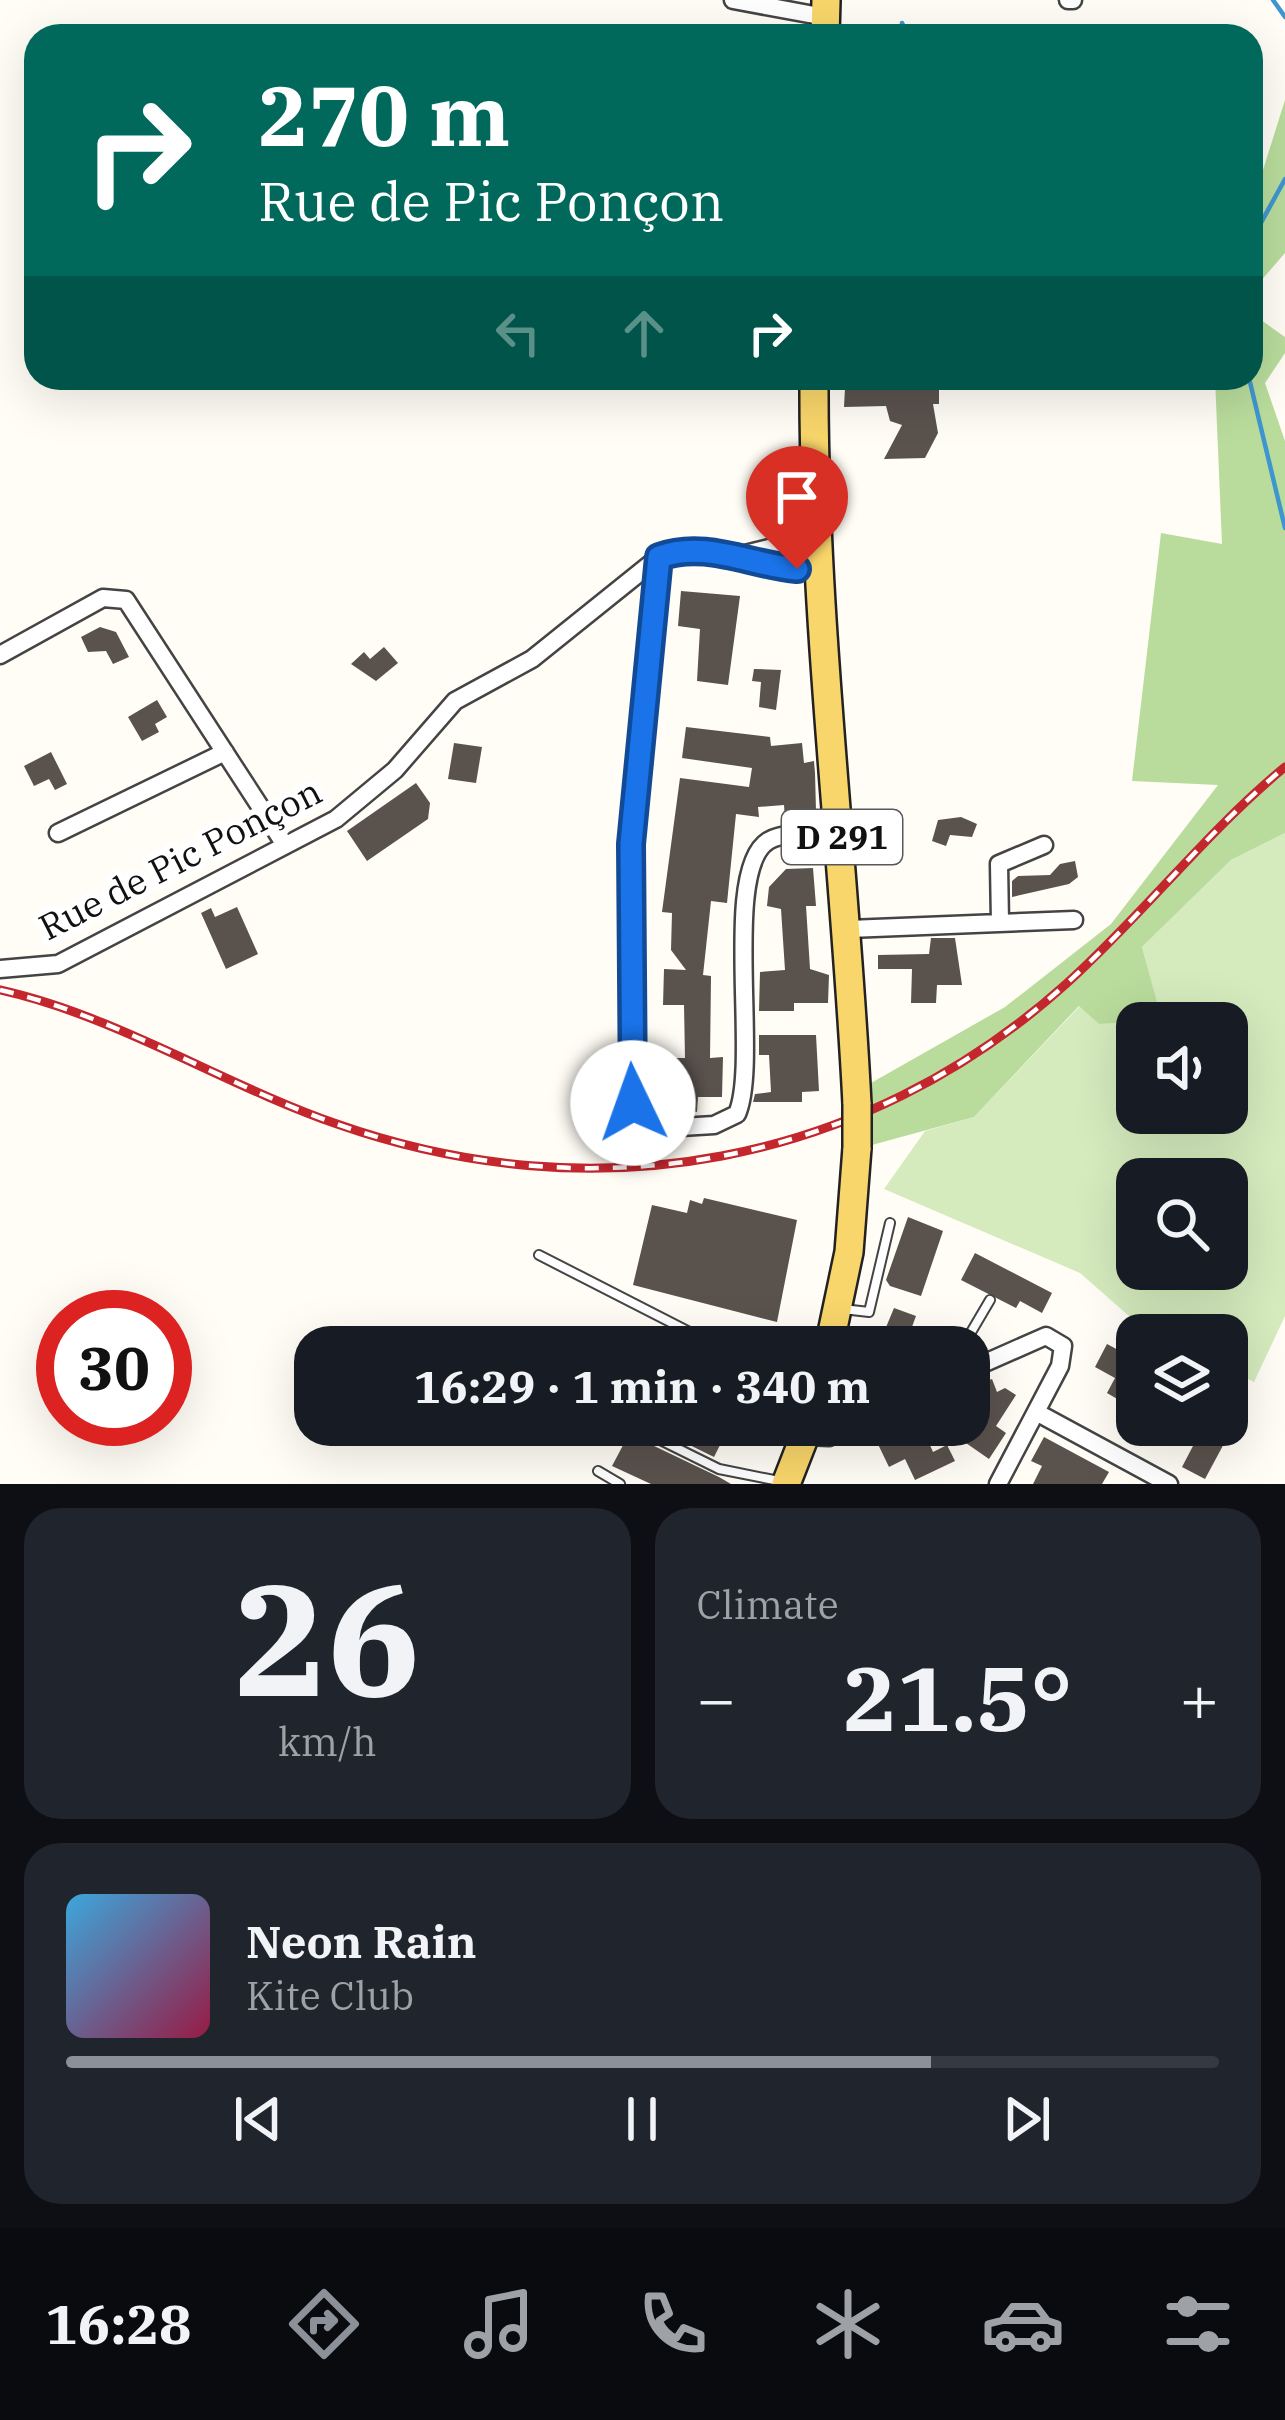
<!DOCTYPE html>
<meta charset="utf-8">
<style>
body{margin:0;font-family:"IBM Plex Serif",serif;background:#20242c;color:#f1f3f6;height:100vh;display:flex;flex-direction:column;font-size:45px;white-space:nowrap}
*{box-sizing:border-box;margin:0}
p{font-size:39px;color:#9ea1a6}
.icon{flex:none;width:66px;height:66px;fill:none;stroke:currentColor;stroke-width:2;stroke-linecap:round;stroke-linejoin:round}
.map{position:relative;height:1484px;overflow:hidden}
.sheet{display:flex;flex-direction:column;gap:24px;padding:24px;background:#0d0f14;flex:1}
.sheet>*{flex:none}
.top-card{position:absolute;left:24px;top:24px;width:1239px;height:366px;border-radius:36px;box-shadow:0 12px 48px #0002;background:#00695c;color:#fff;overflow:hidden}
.tools{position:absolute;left:1116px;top:1002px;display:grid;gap:24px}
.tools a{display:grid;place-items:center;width:132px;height:132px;border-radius:24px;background:#171b24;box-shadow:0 12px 48px #0002;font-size:60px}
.speed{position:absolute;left:36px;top:1290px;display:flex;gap:24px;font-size:60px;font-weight:700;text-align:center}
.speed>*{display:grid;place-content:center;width:156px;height:156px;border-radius:50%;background:#171b24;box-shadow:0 12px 48px #0002;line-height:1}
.speed .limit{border:18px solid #d22;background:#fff;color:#111}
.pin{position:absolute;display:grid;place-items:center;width:102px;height:102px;color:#fff;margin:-123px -51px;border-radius:50% 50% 50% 0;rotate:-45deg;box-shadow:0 0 12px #0007}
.pin .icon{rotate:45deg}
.me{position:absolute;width:132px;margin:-66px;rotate:357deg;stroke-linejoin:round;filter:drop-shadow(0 0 9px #0008)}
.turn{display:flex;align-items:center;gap:42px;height:252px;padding:0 36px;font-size:54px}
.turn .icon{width:156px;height:156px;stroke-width:2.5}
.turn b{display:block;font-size:84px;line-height:102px}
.lanes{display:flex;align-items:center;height:114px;padding:0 36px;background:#0003;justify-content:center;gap:60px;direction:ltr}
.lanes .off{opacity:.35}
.big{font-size:90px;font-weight:700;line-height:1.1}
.sheet .card{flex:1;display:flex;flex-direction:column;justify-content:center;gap:18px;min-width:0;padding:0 42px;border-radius:36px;background:#20242c}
.sheet .dial{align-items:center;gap:0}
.dial b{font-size:156px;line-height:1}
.song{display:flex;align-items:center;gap:36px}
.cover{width:144px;height:144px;border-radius:18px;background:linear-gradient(135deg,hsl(200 70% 55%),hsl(340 70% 35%))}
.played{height:12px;border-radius:6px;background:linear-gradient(90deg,#8c9099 75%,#363941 75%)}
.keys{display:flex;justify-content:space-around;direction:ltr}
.heat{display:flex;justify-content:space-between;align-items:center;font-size:66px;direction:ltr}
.sheet .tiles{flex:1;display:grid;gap:24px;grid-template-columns:1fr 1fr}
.card:last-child{grid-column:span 2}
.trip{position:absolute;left:294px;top:1326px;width:696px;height:120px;border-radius:36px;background:#171b24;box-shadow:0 12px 48px #0002;font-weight:700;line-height:120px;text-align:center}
.tabs{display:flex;height:192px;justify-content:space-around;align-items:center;background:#090b0e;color:#9ea1a6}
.tabs .icon{width:84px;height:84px}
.tabs .on{color:#8c9099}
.tabs b{font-size:54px;color:#f1f3f6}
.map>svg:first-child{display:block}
.green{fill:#d5ebbd;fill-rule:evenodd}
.forest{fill:#b9dc9c}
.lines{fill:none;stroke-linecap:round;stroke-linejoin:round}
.stream{stroke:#3f96cf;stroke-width:4.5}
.building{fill:#5a524d}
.lane-casing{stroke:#444;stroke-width:12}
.street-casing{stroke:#444;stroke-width:21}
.primary-casing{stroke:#222;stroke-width:32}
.lane{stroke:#fff;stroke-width:8}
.street{stroke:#fff;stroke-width:16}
.primary{stroke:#f9d66b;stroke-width:27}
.rail-casing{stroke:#c4262e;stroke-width:9}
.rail{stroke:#fff;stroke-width:4.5;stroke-dasharray:14;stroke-linecap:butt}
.primary-bridge-casing{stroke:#222;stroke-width:32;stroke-linecap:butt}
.primary-bridge{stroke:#f9d66b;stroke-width:27}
.route-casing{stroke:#114b97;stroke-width:30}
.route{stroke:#1a73e8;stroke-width:21}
.labels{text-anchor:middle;stroke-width:12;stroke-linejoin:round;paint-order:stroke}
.shield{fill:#fff;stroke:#585858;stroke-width:3}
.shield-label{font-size:33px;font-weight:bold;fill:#111}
.street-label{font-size:36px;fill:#111;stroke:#fff}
</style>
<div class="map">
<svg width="1285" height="1484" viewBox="0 0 1285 1484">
<rect width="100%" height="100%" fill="#fffdf5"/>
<path class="green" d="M1285,833V1316L1254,1382L1227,1368V1335H1161L1137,1323L1080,1273L884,1189L925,1131L974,1117L1080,1006L1099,1024L1161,1021L1142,947L1231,860ZM1137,1023H1227V1113H1137ZM1137,1179H1227V1269H1137Z"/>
<path class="forest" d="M1285,100V253L1251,292V208Z
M1251,313L1285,337V353L1265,383L1285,441V833L1231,860L1142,947L1162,1021L1099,1024L1079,1006L974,1117L872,1145L871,1083L1005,1007L1111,924L1218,785L1132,781L1161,533L1222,544L1215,378H1251Z"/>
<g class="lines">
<path class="stream" d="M1273,0L1285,17
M902,23L908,36
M1251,241L1285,179
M1249,378L1285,528"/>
</g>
<path class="building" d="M887,378H933V390H939V404H933L938,433L925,458L884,459L902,425L890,421L886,406L844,407L845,388L887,387Z
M681,591L740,596L728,685L697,681L700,629L678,626Z
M100,627L116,632L129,657L113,664L106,651L88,652L81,637Z
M384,647L398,663L376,681L351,664L364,652L370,659Z
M754,669L781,670L776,710L759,707L761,682L752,681Z
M157,700L167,717L155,724L159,732L142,741L128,717Z
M686,727L770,737L771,746L802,743L804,763L814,761L815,773L816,811H808L809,818L785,820L784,805L758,807L759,817L736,814L727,903L711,901L703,975L711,976L710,1058L723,1057L722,1097H698L697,1112L664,1106L663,1097H655V1058H685L684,1005H663L664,969L686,970L671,950L672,913L662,912L680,778L749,787L752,768L682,758Z
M454,743L482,747L476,783L448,779Z
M51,752L67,784L55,790L49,779L34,786L24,766Z
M416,783L430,803L428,819L367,861L347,831Z
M961,817L977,824L972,837L950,835L946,846L932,841L938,820Z
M1075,861L1078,877L1069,884L1012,897V881L1018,876L1050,875L1060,864Z
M813,868L816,906H806L810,969L829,975L828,1003H794V1011H759L760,972L785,970L781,909L767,906L769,887L786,869Z
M237,907L258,954L226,969L201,913L211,908L215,917Z
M931,938H955L962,985H937L936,1003H911L912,969H878V955L929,954Z
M759,1035H816L819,1091L802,1092V1102H753L755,1094L771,1092L769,1055H759Z
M704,1198L797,1220L777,1322L633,1285L652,1205L687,1213L690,1200L702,1204Z
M908,1217L943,1231L921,1296L890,1286L886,1280Z
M975,1253L1052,1293L1042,1313L1020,1301L1016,1308L961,1280Z
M894,1308L916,1316L909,1335L903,1333L906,1347H851L856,1330L882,1337Z
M1107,1344L1137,1360V1390L1127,1385L1119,1400L1107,1393L1115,1378L1095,1367Z
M992,1379L997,1392L1005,1388L1016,1395L996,1426L1006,1433L989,1459L953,1434L960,1425H969V1411L978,1399L973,1386Z
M649,1425H756L750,1438L729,1427L714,1457Z
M1204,1425H1234L1205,1479L1182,1467Z
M892,1430L900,1446L925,1434L933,1452L947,1445L955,1461L915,1480L905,1459L889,1467L875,1438Z
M629,1434L719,1477L731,1484H651L612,1466Z
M1044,1437L1109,1472L1102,1484H1033L1042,1466L1031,1461Z"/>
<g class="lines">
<defs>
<path id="lane" d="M539,1255L719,1347
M843,1309L869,1312L890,1223
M619,1347L620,1342
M979,1364L970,1334L990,1300
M630,1425L719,1469L779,1481
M598,1471L620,1484"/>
<path id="street" d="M733,0L825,17
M1068,0H1073
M741,555L781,545L814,505
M659,557L631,844L630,1083L639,1119L648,1129L714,1125L737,1114C760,1062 721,871 768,841C786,830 821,835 842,834
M0,655L103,598L126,600L285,845
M58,833L225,752
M1000,923L999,864L1044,845
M849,929L1074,920
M0,969L58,964L336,819L395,770L455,701L532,659L659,557C709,539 765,567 816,571
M969,1370L1046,1336L1063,1346L1060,1366L998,1484
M1036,1412L1169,1484
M806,1436L829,1437L851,1425"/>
<path id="primary" d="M825,36L826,0
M814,378C813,620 845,862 857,1104
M829,1347L849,1252L857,1148
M786,1484L809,1425"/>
</defs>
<use href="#lane" class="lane-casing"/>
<use href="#street" class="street-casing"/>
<use href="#primary" class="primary-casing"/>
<use href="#lane" class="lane"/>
<use href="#street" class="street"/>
<use href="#primary" class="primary"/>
<defs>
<path id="rail" d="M0,990C117,1016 224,1085 337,1124C594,1214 863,1166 1066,984C1143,915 1206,832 1285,767"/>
</defs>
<use href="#rail" class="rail-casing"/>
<use href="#rail" class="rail"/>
<defs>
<path id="primary-bridge" d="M857,1148V1104"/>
</defs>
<use href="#primary-bridge" class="primary-bridge-casing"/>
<use href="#primary-bridge" class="primary-bridge"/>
</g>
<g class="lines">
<defs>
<path id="route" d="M633,1103L631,844L659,557C706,540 750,565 797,569"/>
</defs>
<use href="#route" class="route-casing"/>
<use href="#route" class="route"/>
</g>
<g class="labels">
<rect class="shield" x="782" y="810" width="120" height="54" rx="9"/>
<g class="shield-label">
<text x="842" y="849">D 291</text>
</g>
<g class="street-label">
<text transform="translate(180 859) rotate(-27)" y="13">Rue de Pic Ponçon</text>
</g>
</g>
</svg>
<div class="tools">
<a><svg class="icon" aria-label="sound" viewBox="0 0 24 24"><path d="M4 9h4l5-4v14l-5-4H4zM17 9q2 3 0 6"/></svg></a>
<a><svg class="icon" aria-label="search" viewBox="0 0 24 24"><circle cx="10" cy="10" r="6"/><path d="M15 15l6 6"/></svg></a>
<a><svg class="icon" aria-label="layers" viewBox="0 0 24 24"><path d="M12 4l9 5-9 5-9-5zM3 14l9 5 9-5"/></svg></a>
</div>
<div class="speed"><div class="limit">30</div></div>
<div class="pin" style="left:797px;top:569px;background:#d93025"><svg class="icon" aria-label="arrive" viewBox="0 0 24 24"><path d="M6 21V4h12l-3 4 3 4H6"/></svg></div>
<svg class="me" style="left:633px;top:1103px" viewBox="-20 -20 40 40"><circle r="19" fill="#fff"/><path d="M0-13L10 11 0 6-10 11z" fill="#1a73e8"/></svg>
<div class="trip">16:29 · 1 min · 340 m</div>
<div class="top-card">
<div class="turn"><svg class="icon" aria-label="right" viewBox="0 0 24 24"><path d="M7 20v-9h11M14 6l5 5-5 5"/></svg><div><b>270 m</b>Rue de Pic Ponçon</div></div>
<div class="lanes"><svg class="icon off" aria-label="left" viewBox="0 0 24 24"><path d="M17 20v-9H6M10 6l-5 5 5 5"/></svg><svg class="icon off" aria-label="ahead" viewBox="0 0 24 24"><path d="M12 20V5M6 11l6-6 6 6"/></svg><svg class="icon" aria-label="right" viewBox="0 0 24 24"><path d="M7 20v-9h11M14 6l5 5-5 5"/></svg></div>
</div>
</div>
<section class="sheet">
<div class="tiles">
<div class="card dial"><b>26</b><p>km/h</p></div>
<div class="card"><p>Climate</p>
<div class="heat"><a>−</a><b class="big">21.5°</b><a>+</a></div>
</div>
<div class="card">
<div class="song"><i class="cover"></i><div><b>Neon Rain</b><p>Kite Club</p></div></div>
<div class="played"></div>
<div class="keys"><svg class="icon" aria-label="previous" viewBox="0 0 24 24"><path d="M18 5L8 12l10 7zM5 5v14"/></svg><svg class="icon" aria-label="pause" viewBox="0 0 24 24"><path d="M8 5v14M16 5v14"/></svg><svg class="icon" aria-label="next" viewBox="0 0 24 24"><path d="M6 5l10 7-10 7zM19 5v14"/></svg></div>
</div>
</div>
</section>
<nav class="tabs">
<b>16:28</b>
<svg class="icon on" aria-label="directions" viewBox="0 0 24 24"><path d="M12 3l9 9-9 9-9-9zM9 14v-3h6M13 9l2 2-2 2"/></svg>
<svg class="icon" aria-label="music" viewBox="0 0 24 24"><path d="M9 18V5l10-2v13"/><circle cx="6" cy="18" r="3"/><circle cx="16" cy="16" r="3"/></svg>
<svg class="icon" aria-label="phone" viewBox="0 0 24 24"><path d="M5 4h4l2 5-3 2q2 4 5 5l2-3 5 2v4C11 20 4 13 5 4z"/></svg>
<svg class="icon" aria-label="climate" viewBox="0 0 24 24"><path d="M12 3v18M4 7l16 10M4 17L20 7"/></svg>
<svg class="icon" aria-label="car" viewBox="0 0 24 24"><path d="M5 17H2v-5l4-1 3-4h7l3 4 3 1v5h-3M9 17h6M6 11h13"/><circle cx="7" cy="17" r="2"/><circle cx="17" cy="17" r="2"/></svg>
<svg class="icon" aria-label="filters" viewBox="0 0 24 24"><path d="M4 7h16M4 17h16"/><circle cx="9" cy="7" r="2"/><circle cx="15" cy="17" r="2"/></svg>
</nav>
